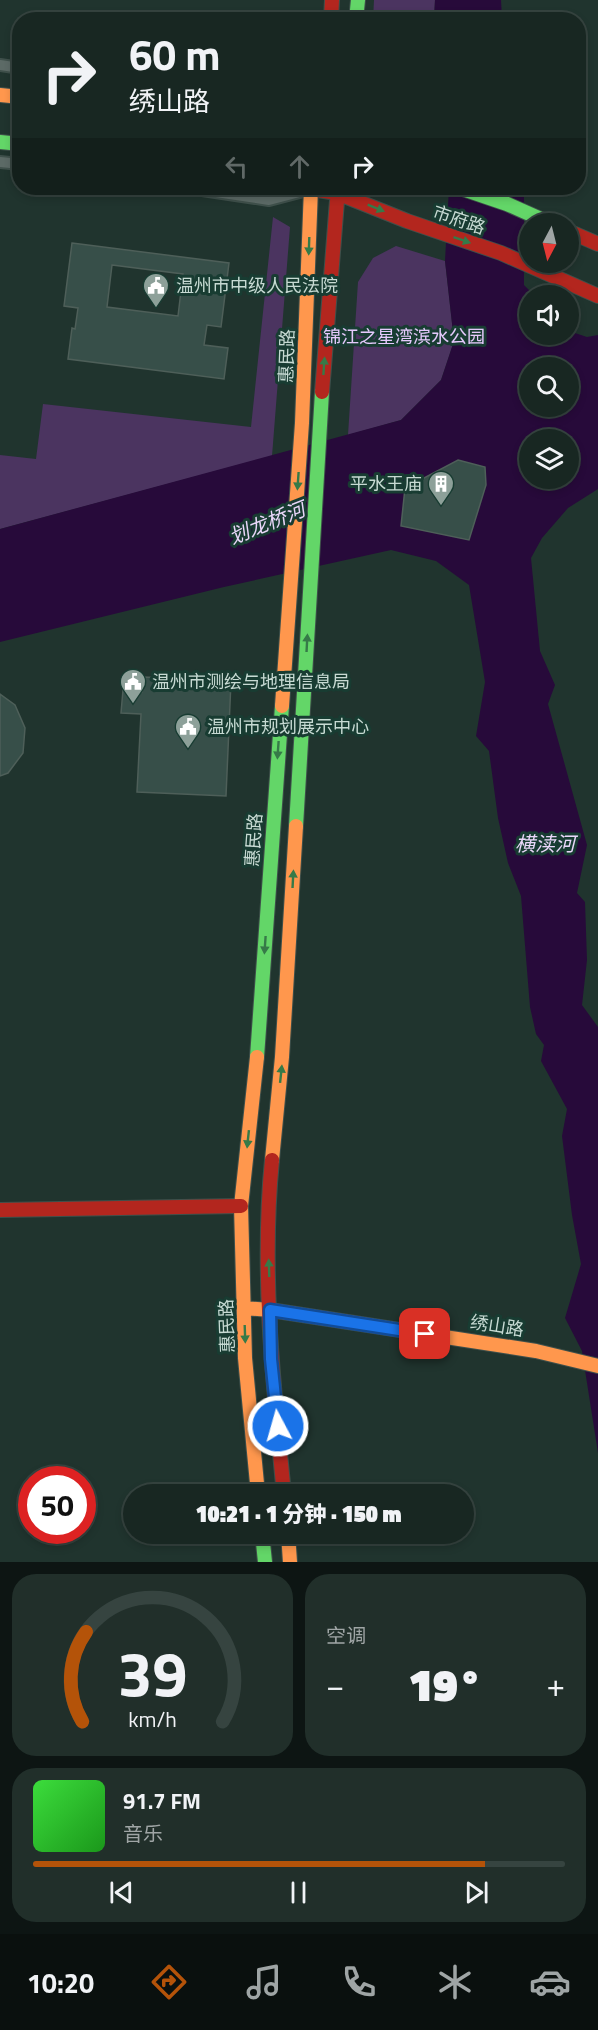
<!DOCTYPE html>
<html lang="zh">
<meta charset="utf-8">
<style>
body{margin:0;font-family:"Titillium Web","Noto Sans SC",sans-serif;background:#212f2a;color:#f1f3f6;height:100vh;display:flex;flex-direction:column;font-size:22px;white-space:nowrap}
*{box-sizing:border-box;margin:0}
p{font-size:20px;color:#9fa5a5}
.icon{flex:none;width:33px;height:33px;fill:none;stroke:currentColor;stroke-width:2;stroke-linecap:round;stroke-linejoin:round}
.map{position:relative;height:1562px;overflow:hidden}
.sheet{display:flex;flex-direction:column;gap:12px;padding:12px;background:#0d1513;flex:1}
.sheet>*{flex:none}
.guide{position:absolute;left:12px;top:12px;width:574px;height:183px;border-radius:24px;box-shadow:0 3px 9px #0003,0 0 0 2px #364440;background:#182722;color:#f1f3f6;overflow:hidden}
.needle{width:39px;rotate:187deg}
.fabs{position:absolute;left:519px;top:213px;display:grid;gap:12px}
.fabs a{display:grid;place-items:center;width:60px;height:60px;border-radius:50%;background:#182722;box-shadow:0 3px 9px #0003,0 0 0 2px #364440;font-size:30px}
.speed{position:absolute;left:18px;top:1466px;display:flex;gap:12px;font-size:30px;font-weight:700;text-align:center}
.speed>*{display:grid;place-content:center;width:78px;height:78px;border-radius:50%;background:#182722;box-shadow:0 3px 9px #0003,0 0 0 2px #364440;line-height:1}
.speed .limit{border:9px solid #d22;background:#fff;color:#111}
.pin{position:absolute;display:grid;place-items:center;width:51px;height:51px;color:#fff;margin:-26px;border-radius:12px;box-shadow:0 3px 9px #0006}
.me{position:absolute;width:66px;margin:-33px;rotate:354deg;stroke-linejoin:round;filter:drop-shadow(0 0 4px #0008)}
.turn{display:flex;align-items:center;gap:21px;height:126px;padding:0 18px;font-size:27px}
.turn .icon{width:78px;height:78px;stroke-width:2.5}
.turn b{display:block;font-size:42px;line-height:51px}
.lanes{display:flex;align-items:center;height:57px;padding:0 18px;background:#0003;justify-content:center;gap:30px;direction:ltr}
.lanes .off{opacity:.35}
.big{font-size:45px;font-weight:800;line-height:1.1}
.sheet .card{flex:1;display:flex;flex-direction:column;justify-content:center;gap:9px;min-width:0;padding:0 21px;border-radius:24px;background:#212f2a}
.sheet .dial{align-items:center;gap:0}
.dial svg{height:156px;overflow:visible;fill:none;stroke:#364440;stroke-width:7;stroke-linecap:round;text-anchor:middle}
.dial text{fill:#f1f3f6;stroke:none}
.song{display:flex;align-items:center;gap:18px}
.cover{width:72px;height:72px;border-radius:9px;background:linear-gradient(135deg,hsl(120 70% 55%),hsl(120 70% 35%))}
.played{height:6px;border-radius:3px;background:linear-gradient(90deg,#b45309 85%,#364440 85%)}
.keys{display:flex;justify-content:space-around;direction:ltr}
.heat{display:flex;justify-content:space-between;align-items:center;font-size:33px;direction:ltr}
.sheet .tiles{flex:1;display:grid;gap:12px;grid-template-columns:1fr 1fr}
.card:last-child{grid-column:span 2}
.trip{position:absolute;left:123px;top:1484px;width:351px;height:60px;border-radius:30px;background:#182722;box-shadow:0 3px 9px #0003,0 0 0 2px #364440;font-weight:800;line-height:60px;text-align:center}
.tabs{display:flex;height:96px;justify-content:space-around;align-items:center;background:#0a100e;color:#9fa5a5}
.tabs .icon{width:42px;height:42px}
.tabs .selected{color:#b45309}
.tabs b{font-size:27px;color:#f1f3f6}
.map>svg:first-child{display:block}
.green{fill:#4b3460}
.water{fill:#270a3a;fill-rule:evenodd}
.building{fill:#374f49;stroke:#4e5f59;stroke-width:1.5;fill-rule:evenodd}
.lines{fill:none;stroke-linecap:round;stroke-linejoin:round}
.street-casing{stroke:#3f504b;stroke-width:14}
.fast-casing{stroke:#3f504b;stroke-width:16}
.slow-casing{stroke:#3f504b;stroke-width:16}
.jam-casing{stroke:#3f504b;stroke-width:16}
.street{stroke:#5c6a66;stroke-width:10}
.fast{stroke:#63d668;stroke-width:14}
.slow{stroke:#ff974d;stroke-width:14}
.jam{stroke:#b3261e;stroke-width:14}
.oneway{fill:#367a48}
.route-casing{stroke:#114b97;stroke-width:15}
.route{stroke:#1a73e8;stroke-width:10}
.labels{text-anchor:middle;stroke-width:6;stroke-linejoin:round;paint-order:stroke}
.street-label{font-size:18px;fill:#c7dad3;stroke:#183c32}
.poi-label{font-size:18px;fill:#c7dad3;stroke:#183c32;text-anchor:start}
.park-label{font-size:18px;fill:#e5c9fc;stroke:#183c32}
.water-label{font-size:20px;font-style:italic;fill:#ead7fa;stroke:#183c32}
</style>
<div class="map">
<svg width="598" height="1562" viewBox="0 0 598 1562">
<rect width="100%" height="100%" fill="#20342e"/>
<path class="green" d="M374,0H435L434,19L373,20Z
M273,217L290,227L272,456L0,529V455L36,459L43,404L251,427Z
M396,246L445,261L454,341L441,380L401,420L348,435L358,282L373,258Z"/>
<path class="water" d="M435,0H501L502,19H434Z
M449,188H524V285L534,295L530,296V334H568L569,331L587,337L598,335V489L568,508L542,538L531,558L540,651L555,685L548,704L587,845L577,893L585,902L587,960L582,1005L598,1027V1453L582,1351L565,1318L581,1264L572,1215L562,1136L567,1109L541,1061L544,1045L536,1034L530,1007L521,896L508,863L498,818L489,751L476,736L485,682L469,585L436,561L391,550L224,587L0,642V529L401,420L441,380L454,341L445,261ZM530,368H568V406H530ZM530,440H568V478H530ZM458,460L485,467L486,485L469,540L445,468Z"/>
<path class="building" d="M72,243L229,263L221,327L207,325L204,345L228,348L224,379L68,359L72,328L75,329L78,308L64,306ZM112,265L183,274L178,316L107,307Z
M458,460L485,467L486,485L469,540L401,526L405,488Z
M143,677L231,681L226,796L137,792L141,714L121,713L123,690L142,692Z
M0,694L15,705L25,728L23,753L8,773L0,776Z"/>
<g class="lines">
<defs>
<path id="street" d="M0,65L20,68
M0,162L20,164
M189,188L269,200L311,189"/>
<path id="fast" d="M356,20L358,0
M0,142L20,144
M460,188L507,204L552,224
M296,826L322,392
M257,1057L282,706
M262,1533L265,1562"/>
<path id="slow" d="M0,95L20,97
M282,706L302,423L311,188
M257,1057L241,1206L245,1358L258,1494
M272,1160L282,1057L296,826
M244,1308L270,1310L536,1351L598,1366
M288,1533L290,1562"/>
<path id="jam" d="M331,20L332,0
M305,188L337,193L407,221L501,253L598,296
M568,231L598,244
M322,392L338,188
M272,1160C261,1271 273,1383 284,1494
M0,1210L241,1206"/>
</defs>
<use href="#street" class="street-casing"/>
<use href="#fast" class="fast-casing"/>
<use href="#slow" class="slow-casing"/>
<use href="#jam" class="jam-casing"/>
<use href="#street" class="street"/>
<use href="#fast" class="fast"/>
<use href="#slow" class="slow"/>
<use href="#jam" class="jam"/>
</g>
<defs><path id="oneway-solid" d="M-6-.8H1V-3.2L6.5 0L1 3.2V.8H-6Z" transform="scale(1.5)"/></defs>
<g class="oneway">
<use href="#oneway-solid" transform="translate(376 208) rotate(22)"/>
<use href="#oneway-solid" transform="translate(462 240) rotate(19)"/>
<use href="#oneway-solid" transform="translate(309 246) rotate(92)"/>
<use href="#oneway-solid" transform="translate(324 366) rotate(-86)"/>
<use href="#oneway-solid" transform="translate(298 481) rotate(94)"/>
<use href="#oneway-solid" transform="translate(307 643) rotate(-87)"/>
<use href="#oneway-solid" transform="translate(278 750) rotate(94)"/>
<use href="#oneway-solid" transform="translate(293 879) rotate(-87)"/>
<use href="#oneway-solid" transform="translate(265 945) rotate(94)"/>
<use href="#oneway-solid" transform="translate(281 1074) rotate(-84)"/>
<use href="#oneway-solid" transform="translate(248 1139) rotate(96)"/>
<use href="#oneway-solid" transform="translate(269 1268) rotate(-92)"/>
<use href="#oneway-solid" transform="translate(245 1334) rotate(88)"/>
</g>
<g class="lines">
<defs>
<path id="route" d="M278,1426L271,1359L270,1310L425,1334"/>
</defs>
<use href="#route" class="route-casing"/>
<use href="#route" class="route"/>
</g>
<defs>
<symbol id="civic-pin" viewBox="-11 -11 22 30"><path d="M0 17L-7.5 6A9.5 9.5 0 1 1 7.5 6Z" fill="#8da099" stroke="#183c32"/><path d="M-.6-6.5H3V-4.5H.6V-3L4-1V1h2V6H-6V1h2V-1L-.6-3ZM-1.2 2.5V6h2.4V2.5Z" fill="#fff"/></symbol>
<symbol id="building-pin" viewBox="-11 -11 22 30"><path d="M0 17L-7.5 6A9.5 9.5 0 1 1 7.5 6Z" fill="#8da099" stroke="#183c32"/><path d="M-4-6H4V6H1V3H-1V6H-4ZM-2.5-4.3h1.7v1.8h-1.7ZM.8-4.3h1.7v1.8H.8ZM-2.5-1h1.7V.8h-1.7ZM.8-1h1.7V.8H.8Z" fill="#fff"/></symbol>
</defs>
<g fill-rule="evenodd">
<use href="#civic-pin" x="141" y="271" width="30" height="40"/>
<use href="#building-pin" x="426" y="469" width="30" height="40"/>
<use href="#civic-pin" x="118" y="667" width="30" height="40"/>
<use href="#civic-pin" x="173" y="712" width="30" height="40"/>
</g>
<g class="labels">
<g class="street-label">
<text transform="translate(459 220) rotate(19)" y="6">市府路</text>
<text transform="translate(287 356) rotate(-88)" y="6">惠民路</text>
<text transform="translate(254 840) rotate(-86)" y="6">惠民路</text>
<text transform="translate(227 1326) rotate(-92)" y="6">惠民路</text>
<text transform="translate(497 1326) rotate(9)" y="6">绣山路</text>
</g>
<g class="poi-label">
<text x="176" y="292">温州市中级人民法院</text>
<text x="422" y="490" text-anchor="end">平水王庙</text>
<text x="152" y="688">温州市测绘与地理信息局</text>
<text x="207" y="733">温州市规划展示中心</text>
</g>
<g class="park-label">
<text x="404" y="343">锦江之星湾滨水公园</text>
</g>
<g class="water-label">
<text transform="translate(267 523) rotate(-22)" y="7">划龙桥河</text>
<text x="545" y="851">横渎河</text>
</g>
</g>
</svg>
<div class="fabs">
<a><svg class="needle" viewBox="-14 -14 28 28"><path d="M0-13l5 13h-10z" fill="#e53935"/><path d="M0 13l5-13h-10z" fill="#9fa5a5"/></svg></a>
<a><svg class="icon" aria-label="sound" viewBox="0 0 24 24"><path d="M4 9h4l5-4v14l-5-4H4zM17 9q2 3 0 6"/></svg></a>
<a><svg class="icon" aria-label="search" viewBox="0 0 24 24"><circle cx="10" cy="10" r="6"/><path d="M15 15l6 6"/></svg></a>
<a><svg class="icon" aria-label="layers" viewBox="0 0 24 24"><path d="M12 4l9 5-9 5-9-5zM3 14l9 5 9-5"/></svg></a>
</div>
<div class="speed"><div class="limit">50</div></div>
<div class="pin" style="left:425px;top:1334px;background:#d93025"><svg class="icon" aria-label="arrive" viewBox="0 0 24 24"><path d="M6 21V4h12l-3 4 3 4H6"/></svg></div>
<svg class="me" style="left:278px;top:1426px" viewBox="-20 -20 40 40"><circle r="17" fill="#1a73e8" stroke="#fff" stroke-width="3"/><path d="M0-11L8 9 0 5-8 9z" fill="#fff"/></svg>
<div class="trip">10:21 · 1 分钟 · 150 m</div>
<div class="guide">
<div class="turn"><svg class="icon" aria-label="right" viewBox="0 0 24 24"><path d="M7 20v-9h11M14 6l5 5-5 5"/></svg><div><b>60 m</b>绣山路</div></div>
<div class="lanes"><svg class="icon off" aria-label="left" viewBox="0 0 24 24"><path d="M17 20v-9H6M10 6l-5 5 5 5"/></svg><svg class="icon off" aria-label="ahead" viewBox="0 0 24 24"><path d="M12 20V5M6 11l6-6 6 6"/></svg><svg class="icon" aria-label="right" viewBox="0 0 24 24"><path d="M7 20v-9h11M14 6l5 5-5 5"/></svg></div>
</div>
</div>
<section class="sheet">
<div class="tiles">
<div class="card dial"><svg viewBox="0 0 100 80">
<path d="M14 69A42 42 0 1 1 86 69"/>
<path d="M14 69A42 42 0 0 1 16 23" stroke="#b45309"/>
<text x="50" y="56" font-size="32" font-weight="700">39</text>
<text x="50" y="72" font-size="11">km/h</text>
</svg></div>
<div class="card"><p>空调</p>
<div class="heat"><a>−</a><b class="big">19°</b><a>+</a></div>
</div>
<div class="card">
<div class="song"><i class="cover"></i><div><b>91.7 FM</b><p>音乐</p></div></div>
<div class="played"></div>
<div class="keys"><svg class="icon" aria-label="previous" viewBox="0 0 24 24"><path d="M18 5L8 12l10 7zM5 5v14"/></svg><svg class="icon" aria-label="pause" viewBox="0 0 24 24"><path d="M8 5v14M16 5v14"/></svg><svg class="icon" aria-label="next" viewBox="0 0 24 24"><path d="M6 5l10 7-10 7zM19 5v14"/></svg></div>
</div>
</div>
</section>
<nav class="tabs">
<b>10:20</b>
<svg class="icon selected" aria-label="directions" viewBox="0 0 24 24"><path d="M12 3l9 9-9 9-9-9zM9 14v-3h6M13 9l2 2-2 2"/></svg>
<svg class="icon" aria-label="music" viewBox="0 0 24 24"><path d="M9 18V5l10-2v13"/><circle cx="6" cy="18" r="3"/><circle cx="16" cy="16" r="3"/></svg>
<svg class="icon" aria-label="phone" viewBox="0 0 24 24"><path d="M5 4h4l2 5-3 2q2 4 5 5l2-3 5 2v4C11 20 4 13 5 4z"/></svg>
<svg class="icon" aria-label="climate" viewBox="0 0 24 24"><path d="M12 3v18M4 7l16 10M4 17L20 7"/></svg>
<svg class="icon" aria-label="car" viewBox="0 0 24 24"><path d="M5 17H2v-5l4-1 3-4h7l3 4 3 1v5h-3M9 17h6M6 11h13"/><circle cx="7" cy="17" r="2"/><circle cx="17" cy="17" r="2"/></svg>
</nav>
